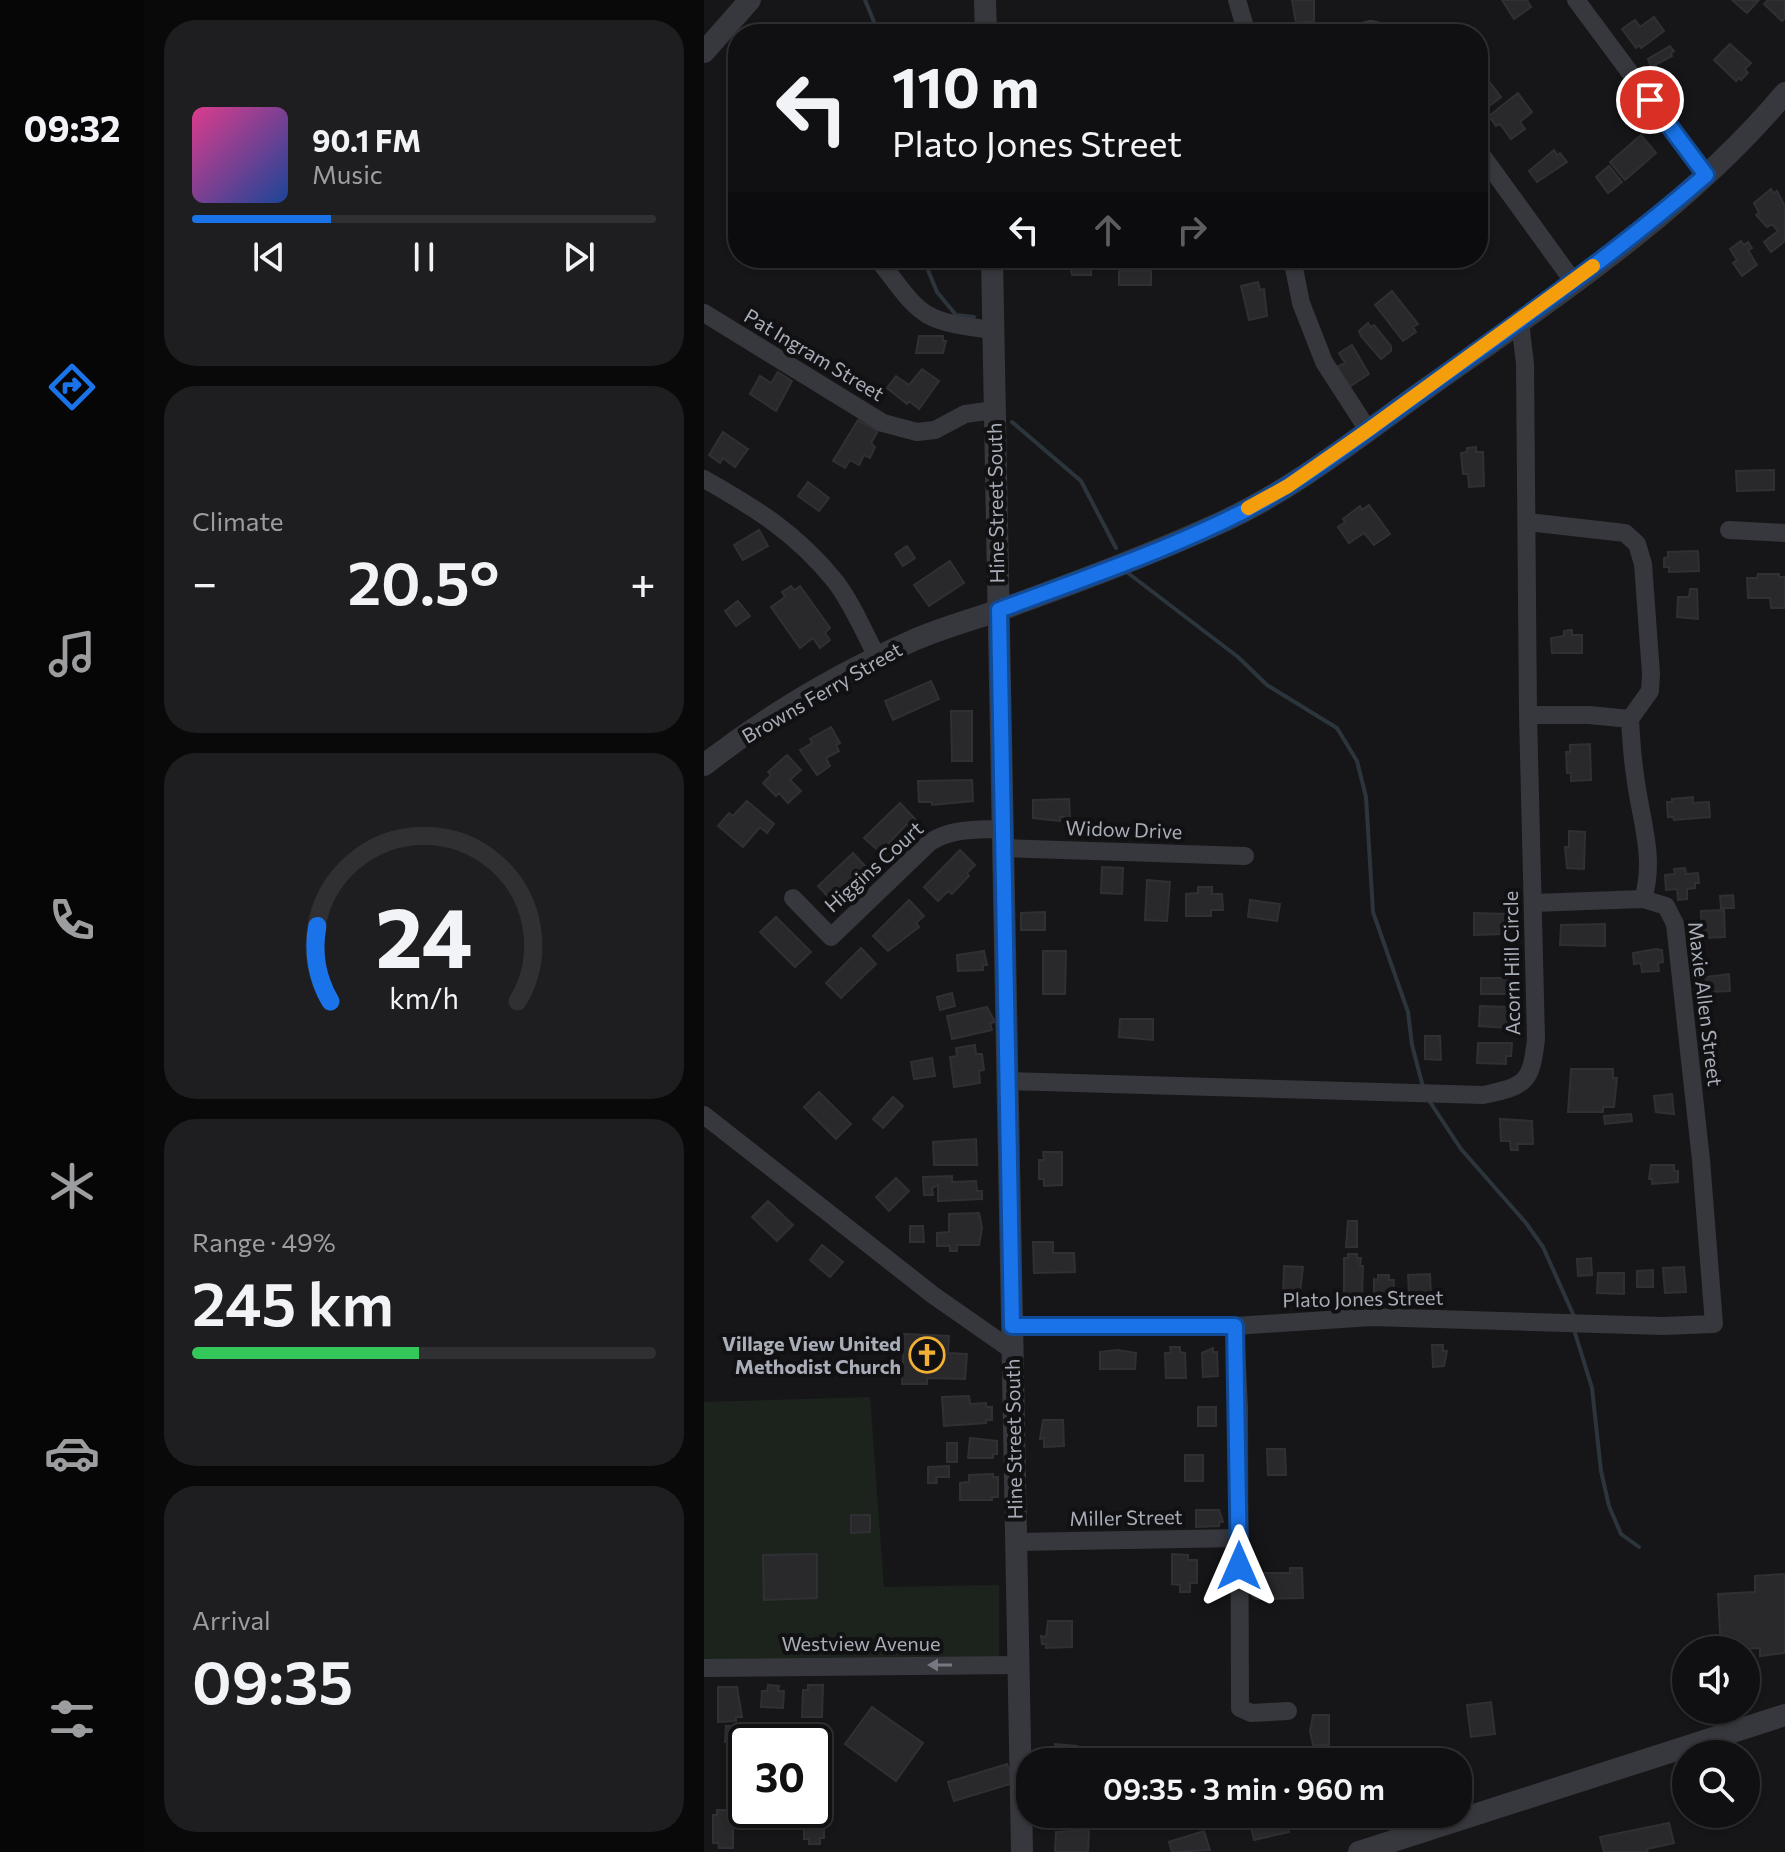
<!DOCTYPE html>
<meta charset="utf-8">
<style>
body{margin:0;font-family:Commissioner,sans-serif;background:#1e1e20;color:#f1f3f6;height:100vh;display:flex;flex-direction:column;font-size:30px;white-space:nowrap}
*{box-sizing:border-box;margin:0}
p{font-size:26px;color:#9c9d9f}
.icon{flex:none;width:44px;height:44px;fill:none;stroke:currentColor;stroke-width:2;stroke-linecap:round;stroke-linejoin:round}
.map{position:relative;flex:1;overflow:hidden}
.drawer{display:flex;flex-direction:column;gap:20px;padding:20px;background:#09090a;width:560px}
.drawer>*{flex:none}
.hud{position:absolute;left:24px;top:24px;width:760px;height:244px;border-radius:32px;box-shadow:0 2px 6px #0004,0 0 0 2px #303032;background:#101012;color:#f1f3f6;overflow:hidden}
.tools{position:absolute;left:968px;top:1636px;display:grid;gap:16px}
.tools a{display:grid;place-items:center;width:88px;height:88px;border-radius:50%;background:#101012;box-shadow:0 2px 6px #0004,0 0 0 2px #303032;font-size:40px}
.speed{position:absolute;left:24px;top:1724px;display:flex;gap:16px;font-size:40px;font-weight:700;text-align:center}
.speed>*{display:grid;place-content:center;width:104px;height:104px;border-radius:50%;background:#101012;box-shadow:0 2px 6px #0004,0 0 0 2px #303032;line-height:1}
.speed .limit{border:4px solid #111;border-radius:12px;background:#fff;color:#111}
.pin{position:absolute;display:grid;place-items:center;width:68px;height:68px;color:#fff;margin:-34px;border:4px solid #fff;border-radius:50%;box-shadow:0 2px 8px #0007}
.me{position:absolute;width:88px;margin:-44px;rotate:0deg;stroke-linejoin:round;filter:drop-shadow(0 0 6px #0008)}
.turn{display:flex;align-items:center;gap:28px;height:168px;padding:0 32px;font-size:36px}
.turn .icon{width:104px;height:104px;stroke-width:2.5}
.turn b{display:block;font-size:56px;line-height:68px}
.lanes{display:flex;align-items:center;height:76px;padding:0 32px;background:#0003;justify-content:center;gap:40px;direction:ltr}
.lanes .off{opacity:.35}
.big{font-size:60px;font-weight:600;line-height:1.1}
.drawer .widget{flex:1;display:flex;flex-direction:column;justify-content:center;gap:12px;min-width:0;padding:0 28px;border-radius:32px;background:#1e1e20}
.drawer .dial{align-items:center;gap:0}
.dial svg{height:208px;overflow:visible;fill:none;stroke:#303032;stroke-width:7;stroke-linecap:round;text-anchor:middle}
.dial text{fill:#f1f3f6;stroke:none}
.song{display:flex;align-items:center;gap:24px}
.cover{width:96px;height:96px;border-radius:12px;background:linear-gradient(135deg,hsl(330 70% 55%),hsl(220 70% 35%))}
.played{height:8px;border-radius:4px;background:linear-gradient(90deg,#1a73e8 30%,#303032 30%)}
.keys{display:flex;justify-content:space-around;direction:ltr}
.heat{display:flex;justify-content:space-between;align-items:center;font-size:44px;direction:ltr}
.charge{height:12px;border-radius:6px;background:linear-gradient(90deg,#34c759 49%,#303032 0)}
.trip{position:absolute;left:312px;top:1748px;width:456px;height:80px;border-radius:32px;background:#101012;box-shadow:0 2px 6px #0004,0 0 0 2px #303032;font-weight:600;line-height:80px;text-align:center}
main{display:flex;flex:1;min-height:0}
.tab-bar{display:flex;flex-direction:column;width:144px;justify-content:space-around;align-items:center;background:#060607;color:#9c9d9f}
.tab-bar .icon{width:56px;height:56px}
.tab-bar .current{color:#1a73e8}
.tab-bar b{font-size:36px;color:#f1f3f6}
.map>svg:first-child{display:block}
.green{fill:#1c231d}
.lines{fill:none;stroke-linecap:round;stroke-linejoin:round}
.stream{stroke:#2c353c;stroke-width:4}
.building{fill:#29292c;stroke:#303034;stroke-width:2}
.minor{stroke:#37383d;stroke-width:18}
.tertiary{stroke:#37383d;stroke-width:22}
.oneway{fill:#757881}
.route-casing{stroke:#114b97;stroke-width:20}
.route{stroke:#1a73e8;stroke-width:14}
.slow{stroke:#f59e0b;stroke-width:14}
.labels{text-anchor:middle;stroke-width:8;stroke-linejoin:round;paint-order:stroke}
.street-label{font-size:20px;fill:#a8adb8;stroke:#111113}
.poi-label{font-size:20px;font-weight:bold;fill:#a8adb8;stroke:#111113;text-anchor:end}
</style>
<main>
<nav class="tab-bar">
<b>09:32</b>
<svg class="icon current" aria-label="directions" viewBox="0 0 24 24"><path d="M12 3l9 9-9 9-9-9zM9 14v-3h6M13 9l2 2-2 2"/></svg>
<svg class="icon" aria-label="music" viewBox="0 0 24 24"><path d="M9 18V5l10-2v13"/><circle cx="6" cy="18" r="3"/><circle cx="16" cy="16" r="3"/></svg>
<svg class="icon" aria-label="phone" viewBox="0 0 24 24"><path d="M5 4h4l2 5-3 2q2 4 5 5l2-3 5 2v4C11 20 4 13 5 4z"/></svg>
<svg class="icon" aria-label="climate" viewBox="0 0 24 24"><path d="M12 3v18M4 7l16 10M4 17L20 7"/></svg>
<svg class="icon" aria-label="car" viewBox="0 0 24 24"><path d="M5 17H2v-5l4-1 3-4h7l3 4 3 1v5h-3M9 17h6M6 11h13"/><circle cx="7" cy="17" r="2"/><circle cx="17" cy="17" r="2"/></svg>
<svg class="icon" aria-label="filters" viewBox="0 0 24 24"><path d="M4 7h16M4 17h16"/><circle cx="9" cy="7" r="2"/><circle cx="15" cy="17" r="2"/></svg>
</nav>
<section class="drawer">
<div class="widget">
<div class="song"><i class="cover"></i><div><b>90.1 FM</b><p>Music</p></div></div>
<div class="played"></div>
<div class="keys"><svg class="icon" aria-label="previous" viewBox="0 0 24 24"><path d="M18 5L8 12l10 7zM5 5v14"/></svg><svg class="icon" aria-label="pause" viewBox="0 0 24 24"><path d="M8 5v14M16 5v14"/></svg><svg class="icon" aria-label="next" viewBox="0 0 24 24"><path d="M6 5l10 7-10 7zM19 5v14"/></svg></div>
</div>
<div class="widget"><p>Climate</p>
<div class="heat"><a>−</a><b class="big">20.5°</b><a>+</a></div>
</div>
<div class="widget dial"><svg viewBox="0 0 100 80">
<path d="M14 69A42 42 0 1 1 86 69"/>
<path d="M14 69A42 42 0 0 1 9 40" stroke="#1a73e8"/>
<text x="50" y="56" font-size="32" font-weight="700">24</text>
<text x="50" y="72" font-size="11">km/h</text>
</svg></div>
<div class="widget"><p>Range · 49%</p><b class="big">245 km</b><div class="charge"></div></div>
<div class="widget"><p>Arrival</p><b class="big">09:35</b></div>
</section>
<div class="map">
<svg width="1081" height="1852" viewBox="0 0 1081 1852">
<rect width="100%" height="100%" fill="#161618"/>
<path class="green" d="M166,1397L180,1587L295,1585V1660L0,1662V1402Z"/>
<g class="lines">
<path class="stream" d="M161,0L175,34
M219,258L233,292L252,315L270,317
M308,422L377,481L412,548
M424,573L534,657L563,685L633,728L653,761L662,797L669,912L704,1012L708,1045L719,1087
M724,1099L757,1149L822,1223L839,1247L869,1314
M871,1333L888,1388L897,1471L905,1506L917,1534L935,1547"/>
</g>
<path class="building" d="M588,0H610V21L592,23Z
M798,0H823L827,7L810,19Z
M1028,0H1055L1043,13Z
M1064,0H1081V18L1078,21L1060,4Z
M950,17L960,31L937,48L935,45L932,48L918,29L931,20L936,27Z
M1026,44L1047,63L1041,69L1044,73L1037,80L1035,78L1032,81L1010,60Z
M966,46L970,51L967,53L968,56L947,67L944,59Z
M779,73L797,97L784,107L774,99V77Z
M814,93L828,112L816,122L821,129L807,139L796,124L792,126L785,116Z
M937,135L952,153L921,180L906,162Z
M850,150L853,155L856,153L863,162L833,182L825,171Z
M905,166L918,182L904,193L892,177Z
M1067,189L1070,193L1073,191L1081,206V241L1067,252L1060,242L1074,231L1068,224L1063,227L1052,215L1055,213L1050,203Z
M1037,241L1040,245L1044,242L1048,248L1044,250L1053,265L1038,276L1029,263L1033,260L1026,249Z
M364,258H405V262H387V275H368Z
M415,271H447V285H415Z
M554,282L556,290L560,289L563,316L545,320L537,286Z
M688,291L714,324L709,327L712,332L699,341L671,305Z
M664,323L667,327L670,325L687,346V351L677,359L657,336L655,331Z
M215,336H239V341H242L239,353H212Z
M648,345L665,374L645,387L633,367L641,363L635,353Z
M218,369L235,381L215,409L205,401L203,404L183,388L192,376L205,385Z
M74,372L88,381L72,411L46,394L56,376L67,383Z
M154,420L174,431L167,443L171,447L166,458L160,455L155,465L146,460L141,468L129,461Z
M19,432L44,449L31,467L19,458L16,463L5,455Z
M772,447V452H779L780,486L765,487L764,474H759L757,453L763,452V448Z
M1070,470V490L1033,491L1032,471Z
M104,482L125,498L115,511L94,496Z
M665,505L686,534L670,545L660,533L645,543L634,527L641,522L639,519L656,506L658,510Z
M55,530L64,546L39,560L30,545Z
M203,546L211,558L199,566L191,554Z
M994,551L995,571L965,572V567H960V558L964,557V552Z
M246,561L260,583L225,606L210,585Z
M1054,574H1075V577H1081V608H1067L1066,598H1044L1043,578H1053Z
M87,586L90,590L96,586L126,628L121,633L126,640L116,648L109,638L96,648L67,607L81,597L78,592Z
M986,589H993L994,619L973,617L974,597H985Z
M34,601L46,616L32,626L21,611Z
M868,630V635H878V653H848L847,638L860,636V631Z
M227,681L235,699L189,720L181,701Z
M247,711H268V761H248Z
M127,727L136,743L132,745L135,751L122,758L126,766L113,775L96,750L108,743L106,739Z
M886,744L887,780L867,781V773H863L862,752H866V745Z
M83,755L97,770L86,780L97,791L84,803L75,793L72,796L59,783L67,775L64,772Z
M268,780L269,801L228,805V802H215L214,781Z
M989,797V803L1005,802L1006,817L970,820L969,817H964L963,802H968V799Z
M365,799L366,817H356V821L329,818V800Z
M43,801L70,824L63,833L56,827L39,847L14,826L25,813L29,816Z
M196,803L212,820L205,827L203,824L181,847L183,849L178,854L160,838Z
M865,831L881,832L880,869L863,868L861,847H865Z
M256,850L271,865L263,873L265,876L248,894L244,891L234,901L220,887Z
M149,853L163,868L128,901L114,886Z
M398,867L419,868L418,894L397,893Z
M981,868L982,874L994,873L995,883H991V888L983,889V899L974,900L973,889L962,890L961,875L971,874L970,869Z
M443,880L466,882L463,921L441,920Z
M494,887H508V894H518L519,910H507V916H482V894L494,893Z
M1029,895L1030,908H1017L1016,896Z
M205,900L220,916L212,923L215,927L184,951L169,936Z
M546,900L576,904L573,921L544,917Z
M1020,910L1021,937L998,938L997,911Z
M341,912V930H317V913Z
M770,913L805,914V927H800V934L770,935Z
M72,917L107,952L91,967L56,932Z
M901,924V946L856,945L857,925Z
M157,948L172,964L137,998L122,983Z
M952,949L958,950L959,962L954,963L955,971L938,972L937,963L930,964L929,953Z
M280,951L283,965H279V970L254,971L253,955Z
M339,951H362L361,994H339Z
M1025,974L1026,991L1003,992L1001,977Z
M777,978H803L807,980V990H803L802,994H777Z
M248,993L251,1006L236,1010L233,997Z
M776,1006L804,1007V1014L810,1015V1023L805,1022L804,1028L775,1026Z
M283,1007L291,1022L286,1023L288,1030L248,1039L243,1016Z
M416,1019H449V1040L415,1037Z
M721,1036H736L737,1060L721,1059Z
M774,1043H808L807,1056H802V1064L773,1063Z
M271,1045L272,1054H278L280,1070L275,1071L276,1083L250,1087L246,1057L253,1056L252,1048Z
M228,1058L231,1076L210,1079L207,1062Z
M867,1069H909V1078H913L910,1107H899V1112H864Z
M115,1092L147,1124L132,1139L100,1107Z
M968,1094L970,1114L952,1112L950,1096Z
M189,1097L199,1106L179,1128L169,1119Z
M927,1114L928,1121L901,1124L900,1116Z
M796,1119L828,1121L829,1144H813L814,1150H807L806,1141H797Z
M272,1139L273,1165H230L229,1142Z
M339,1152H358V1185L340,1186V1179H335V1160H340Z
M947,1165H970V1171H974V1182L948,1184V1179H945Z
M248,1176V1182L272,1181L273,1191H278V1199L234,1201V1185L228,1188L229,1195H220L219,1177Z
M192,1178L205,1191L185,1211L172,1197Z
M64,1201L89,1225L73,1241L48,1217Z
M275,1213L278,1228L275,1245H253V1251H246V1246H233V1233L245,1232V1214Z
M644,1221H653V1247H642Z
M206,1226H219L220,1242H206Z
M329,1242H349V1253H370L371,1272L330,1273Z
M118,1245L139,1262L126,1277L106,1260Z
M644,1254H653V1258H657L656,1266H659L658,1297L656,1301L640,1297V1258H644Z
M887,1258L888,1275L874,1276L873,1259Z
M580,1266L599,1267L595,1301L579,1300Z
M980,1267L982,1292L961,1293L959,1268Z
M949,1270V1287H933V1271Z
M894,1273H920V1294L893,1293Z
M726,1274L727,1296H708L705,1293L704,1275Z
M674,1275H685V1280H690L689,1299H686L685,1303L670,1298V1279L674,1280Z
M200,1334L245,1336L244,1353L263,1354L261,1379L223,1378V1384H198Z
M728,1345H739V1351H743L740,1366L729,1367Z
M466,1347H476V1352L481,1353L482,1378H462L461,1353H467Z
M509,1348V1352H513L514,1376L499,1377L498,1353Z
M414,1350L432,1353L431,1369H396V1352Z
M265,1396L266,1404L282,1403V1407H288V1420H282V1423L240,1426L238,1397Z
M494,1407H512V1426H494Z
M339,1420H359L360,1446L340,1447V1438L336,1439Z
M266,1438L293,1441V1454H289V1458H264Z
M243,1443H253V1462H243Z
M563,1449H581L582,1475H564Z
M481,1455H499V1481H481Z
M245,1466V1477H232L233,1483H224V1467Z
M289,1474V1477H294V1497H288V1500H256V1483L265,1482V1475Z
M492,1510H515L519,1522H515V1526L492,1527Z
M147,1515H166V1532L147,1533Z
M113,1554V1598L60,1600L59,1555Z
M468,1554L484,1555V1560H493V1583H486V1592H476V1585L468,1584Z
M586,1568H598L599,1598L552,1599L548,1596L547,1583H552V1573H586Z
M1081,1574V1653L1056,1656V1648L1017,1650L1014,1594L1051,1592V1576Z
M344,1621H368V1647L342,1648V1644H338L337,1636L342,1637Z
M64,1685L75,1686L74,1691H80L79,1708L57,1707L58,1691H63Z
M104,1685H119L118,1717H98L99,1690H104Z
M14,1687H33L38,1717H32V1721L14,1722Z
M787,1702L791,1734L767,1737L763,1705Z
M168,1707L219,1743L192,1781L141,1744Z
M609,1715H625V1745H609L606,1731Z
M22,1726H35V1742H21Z
M351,1744L373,1746L374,1755L350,1756Z
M303,1764L309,1783L250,1801L244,1782Z
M120,1809V1838H116V1844H105V1839H100V1810Z
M13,1810H29V1848H15L14,1843H9V1815H13Z
M562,1814H581L585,1832L550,1840L545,1818Z
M602,1814H625L626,1817L621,1818L623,1824L609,1828Z
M965,1823L970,1843L943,1849L944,1852H900L896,1837Z
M385,1830L384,1852H351L352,1832Z
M500,1831L506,1850L468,1852L465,1842Z"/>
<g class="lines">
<path class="minor" d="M533,0L543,34
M872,0L1002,175
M645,34L667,29L688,34
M774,150L869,281
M173,258C218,316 214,321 290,330
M588,258L597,303L620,362L664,430
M0,313L179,423L213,432L231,430L261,414L290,410
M0,479C53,509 92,533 131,581C148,603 160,632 173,657
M824,522L921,533L933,544L939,564L947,674L946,691L926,719C927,737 928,756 931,775C936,818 952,857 939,899
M1025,530L1081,533
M824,715H885L926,719
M298,848L541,856
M89,898L127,937L226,842C249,828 271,830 298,829
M304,1081L779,1095C823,1086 827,1082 832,1039L824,715L821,364L816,322
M0,1115L229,1295L309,1351
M308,1326H531L668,1317L959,1326L1010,1324L997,1160L971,924L962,906L939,899L829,903
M531,1326L535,1408L536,1708L547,1713L584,1711
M311,1542L535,1538
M0,1668L314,1665"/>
<path class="tertiary" d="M281,0L282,34
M0,52L46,0
M288,258L318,1852
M0,765C63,716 137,672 210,640C238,628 267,620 296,610C370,583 446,555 518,522C592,488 657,435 723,388C848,299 982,211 1081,93
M655,1852L1081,1715"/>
</g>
<defs><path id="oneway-solid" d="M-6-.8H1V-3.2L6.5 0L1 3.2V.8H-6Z" transform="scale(2)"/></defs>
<use class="oneway" href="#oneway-solid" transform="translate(236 1665) rotate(180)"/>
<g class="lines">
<defs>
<path id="route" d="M535,1566L531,1326H308L295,610C370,582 447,556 520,521C591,488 654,437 717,392C814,322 912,253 1002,175L946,100"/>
</defs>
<use href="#route" class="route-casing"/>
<use href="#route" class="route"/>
<path class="slow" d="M544,508L584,486L664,430L889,266"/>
</g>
<defs>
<symbol id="church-ring" viewBox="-11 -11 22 22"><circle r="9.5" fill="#111113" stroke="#f2b134" stroke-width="1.5"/><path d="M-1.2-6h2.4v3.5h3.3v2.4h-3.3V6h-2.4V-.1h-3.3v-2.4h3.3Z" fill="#f2b134"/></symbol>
</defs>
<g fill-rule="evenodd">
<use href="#church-ring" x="203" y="1335" width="40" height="40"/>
</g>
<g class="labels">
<g class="street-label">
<text transform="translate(110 355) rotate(31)" y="7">Pat Ingram Street</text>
<text transform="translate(292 503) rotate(-91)" y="7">Hine Street South</text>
<text transform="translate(118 693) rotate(-30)" y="7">Browns Ferry Street</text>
<text transform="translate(420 830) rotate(2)" y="7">Widow Drive</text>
<text transform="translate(170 867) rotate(-42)" y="7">Higgins Court</text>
<text transform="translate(808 963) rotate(-91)" y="7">Acorn Hill Circle</text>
<text transform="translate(1001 1004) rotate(83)" y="7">Maxie Allen Street</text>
<text transform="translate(659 1299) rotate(-1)" y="7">Plato Jones Street</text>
<text transform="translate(310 1439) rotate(-91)" y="7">Hine Street South</text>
<text transform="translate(422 1518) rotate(-1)" y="7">Miller Street</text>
<text x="157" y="1651">Westview Avenue</text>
</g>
<g class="poi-label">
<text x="197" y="1351">Village View United<tspan x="197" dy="23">Methodist Church</tspan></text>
</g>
</g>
</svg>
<div class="tools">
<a><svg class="icon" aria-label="sound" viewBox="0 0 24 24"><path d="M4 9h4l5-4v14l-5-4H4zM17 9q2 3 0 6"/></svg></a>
<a><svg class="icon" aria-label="search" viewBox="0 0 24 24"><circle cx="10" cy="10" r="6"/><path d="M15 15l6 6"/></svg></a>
</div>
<div class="speed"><div class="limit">30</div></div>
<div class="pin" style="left:946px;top:100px;background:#d93025"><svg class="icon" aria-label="arrive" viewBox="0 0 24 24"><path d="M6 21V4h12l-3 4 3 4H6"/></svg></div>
<svg class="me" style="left:535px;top:1566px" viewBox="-20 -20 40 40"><path d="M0-17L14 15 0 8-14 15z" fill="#1a73e8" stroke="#fff" stroke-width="4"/></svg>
<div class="trip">09:35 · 3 min · 960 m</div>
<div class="hud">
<div class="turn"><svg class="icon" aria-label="left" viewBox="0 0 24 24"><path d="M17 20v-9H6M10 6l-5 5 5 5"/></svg><div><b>110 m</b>Plato Jones Street</div></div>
<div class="lanes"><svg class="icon" aria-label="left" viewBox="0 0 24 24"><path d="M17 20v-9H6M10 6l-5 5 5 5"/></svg><svg class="icon off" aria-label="ahead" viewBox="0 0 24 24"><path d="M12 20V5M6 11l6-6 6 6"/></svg><svg class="icon off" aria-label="right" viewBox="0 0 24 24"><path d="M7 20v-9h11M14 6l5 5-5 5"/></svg></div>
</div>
</div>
</main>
